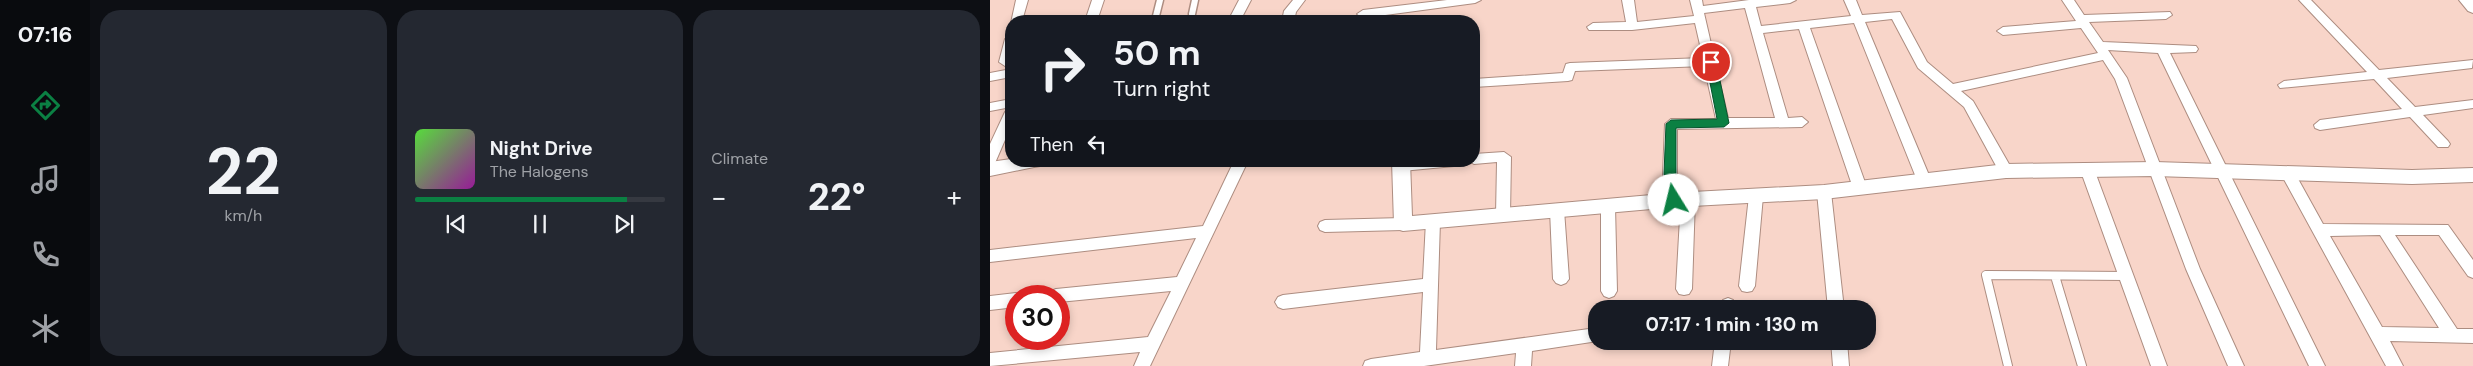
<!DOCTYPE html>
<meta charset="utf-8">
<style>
body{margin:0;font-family:"DM Sans",sans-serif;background:#242831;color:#f1f3f6;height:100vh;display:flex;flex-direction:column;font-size:19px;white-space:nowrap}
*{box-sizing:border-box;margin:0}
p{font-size:16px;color:#9ea1a6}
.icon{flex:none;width:28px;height:28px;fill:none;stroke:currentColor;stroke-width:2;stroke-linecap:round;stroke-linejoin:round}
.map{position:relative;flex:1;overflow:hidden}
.side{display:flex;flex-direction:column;gap:10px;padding:10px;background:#0d0f14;width:900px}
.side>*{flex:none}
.guide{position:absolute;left:15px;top:15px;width:475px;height:152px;border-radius:20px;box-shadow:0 2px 8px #0003;background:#171b24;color:#f1f3f6;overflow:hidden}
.speed{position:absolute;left:15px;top:285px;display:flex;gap:10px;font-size:25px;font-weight:700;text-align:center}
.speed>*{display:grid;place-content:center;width:65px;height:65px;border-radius:50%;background:#171b24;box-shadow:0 2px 8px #0003;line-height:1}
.speed .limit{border:8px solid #d22;background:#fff;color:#111}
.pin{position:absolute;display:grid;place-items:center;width:42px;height:42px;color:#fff;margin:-21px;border:2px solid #fff;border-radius:50%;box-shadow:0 1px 5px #0007}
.me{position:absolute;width:55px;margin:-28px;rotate:351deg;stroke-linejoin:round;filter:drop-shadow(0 0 4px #0008)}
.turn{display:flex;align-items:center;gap:18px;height:105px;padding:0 25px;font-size:22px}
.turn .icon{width:65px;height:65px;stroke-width:2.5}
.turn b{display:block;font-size:35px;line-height:42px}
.then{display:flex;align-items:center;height:48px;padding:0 25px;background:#0003;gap:10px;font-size:19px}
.big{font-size:38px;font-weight:700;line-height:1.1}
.side .card{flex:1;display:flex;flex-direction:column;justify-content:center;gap:8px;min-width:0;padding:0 18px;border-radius:20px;background:#242831}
.side .dial{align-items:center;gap:0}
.dial b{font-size:65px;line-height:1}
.song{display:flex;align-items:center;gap:15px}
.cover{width:60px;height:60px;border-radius:8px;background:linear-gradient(135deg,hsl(110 70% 55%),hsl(300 70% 35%))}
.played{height:5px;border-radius:2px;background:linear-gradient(90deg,#0b8043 85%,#363941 85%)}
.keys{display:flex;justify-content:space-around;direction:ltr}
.heat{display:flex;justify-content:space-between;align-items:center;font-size:28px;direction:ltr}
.side .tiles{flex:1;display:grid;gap:10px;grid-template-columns:repeat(3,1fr)}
.trip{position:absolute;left:598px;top:300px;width:288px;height:50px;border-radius:20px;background:#171b24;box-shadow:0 2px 8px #0003;font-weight:700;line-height:50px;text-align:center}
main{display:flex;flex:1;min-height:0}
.tab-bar{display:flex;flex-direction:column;width:90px;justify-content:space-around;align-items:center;background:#090b0e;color:#9ea1a6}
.tab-bar .icon{width:35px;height:35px}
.tab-bar .selected{color:#0b8043}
.tab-bar b{font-size:22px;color:#f1f3f6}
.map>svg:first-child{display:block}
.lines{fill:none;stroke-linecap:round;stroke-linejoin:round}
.service-far1-casing{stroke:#ad8d81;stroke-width:9}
.service-casing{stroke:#ad8d81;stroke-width:10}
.minor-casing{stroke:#ad8d81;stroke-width:2}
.tertiary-casing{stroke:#ad8d81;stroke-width:2}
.service-far1{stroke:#fff;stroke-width:6}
.service{stroke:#fff;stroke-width:8}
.minor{fill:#fff;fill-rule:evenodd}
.tertiary{fill:#fff;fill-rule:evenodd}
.route{fill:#0b8043;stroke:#07532c}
</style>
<main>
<nav class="tab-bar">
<b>07:16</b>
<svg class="icon selected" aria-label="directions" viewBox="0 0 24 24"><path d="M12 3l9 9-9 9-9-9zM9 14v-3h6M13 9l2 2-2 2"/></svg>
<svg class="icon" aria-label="music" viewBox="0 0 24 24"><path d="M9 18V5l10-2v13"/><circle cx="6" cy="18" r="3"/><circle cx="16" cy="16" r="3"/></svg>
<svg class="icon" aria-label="phone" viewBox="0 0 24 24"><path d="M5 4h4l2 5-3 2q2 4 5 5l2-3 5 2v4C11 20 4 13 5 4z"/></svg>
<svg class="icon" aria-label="climate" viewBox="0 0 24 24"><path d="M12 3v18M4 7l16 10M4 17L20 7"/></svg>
</nav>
<section class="side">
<div class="tiles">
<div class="card dial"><b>22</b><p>km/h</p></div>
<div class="card">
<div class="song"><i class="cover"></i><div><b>Night Drive</b><p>The Halogens</p></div></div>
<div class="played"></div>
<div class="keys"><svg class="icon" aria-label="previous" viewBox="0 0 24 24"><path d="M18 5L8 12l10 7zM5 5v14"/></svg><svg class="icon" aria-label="pause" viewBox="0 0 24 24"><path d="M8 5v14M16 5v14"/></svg><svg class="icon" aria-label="next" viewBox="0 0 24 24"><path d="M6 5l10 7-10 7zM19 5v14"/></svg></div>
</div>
<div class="card"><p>Climate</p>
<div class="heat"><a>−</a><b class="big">22°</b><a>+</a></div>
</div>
</div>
</section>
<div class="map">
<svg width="1483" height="366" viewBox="0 0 1483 366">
<rect width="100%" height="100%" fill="#f8d5c9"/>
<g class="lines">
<defs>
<path id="service-far1" d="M202,14L205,0
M165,20L170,0"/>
<path id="service" d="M1065,276L1092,366
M1018,366L996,275L1136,276"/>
<path id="minor" d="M26,0H38L32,21L21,23Z
M102,0H114L107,21H95Z
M249,0H261L250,21H238Z
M303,0H315L306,12L304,21H292L294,11Z
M457,0H491L485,3L373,18L367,14L373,10Z
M632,0H644L647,22L704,16L700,0H712L713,6L759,0H806L800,3L766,7L771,26L861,16L854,0H866L872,15L910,12L937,62L963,84L1108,53L1091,28L1013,35L1007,31L1013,27L1086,21L1072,0H1084L1094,15L1180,12L1182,15L1176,19L1099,22L1113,42L1206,46L1208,49L1206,52L1180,53L1335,366H1319L1168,53L1118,50L1137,78L1210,269L1254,366H1238L1196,269L1125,79L1113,60L971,91L983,101L1023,171L1016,176L1011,175L974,107L928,68L902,19L875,22L941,180L939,184H929L927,180L864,23L820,28L877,188L875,192H865L863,188L809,29L773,33L798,118L812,117L818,122L812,127L687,129V174L691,200L693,195H703L705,199L702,289L699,294L694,295L689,294L686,289L691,200L689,204H679L677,200L673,174L675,124L681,119H726L714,66L585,71L582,80L578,81L484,87V79L573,73L576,64L580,63L713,58L705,23L642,30H599L597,27L603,23L636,22ZM755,8L785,118H738L714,13Z
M1309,0H1321L1389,70L1483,60L1482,68L1397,78L1425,107L1483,100V108L1433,115L1458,141L1460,144L1458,147H1448L1420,117L1330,130L1325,128L1324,125L1330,120L1412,109L1384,79L1290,88L1288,85L1294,81L1377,72Z
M21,35V61L15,66L9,62L15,39Z
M21,69V77L0,81V73Z
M21,99V107L0,111V103Z
M21,107V126L5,163L0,164V144L15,112Z
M514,152L521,157L520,215L518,219H508L506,215L507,162L484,164L479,161H484V154Z
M244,161H258L160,366H144L150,352L0,366V353L158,337L181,291L69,302V296H58L61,291L66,289L187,277L206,238L0,262V250L213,226Z
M411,161H471L464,166L412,171L405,166Z
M1097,164L1104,169L1177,366H1161L1090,169Z
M1297,167L1302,168L1333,224L1458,225L1483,260V278L1478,276L1449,235H1405L1467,329H1483V343L1400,341L1413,366H1396L1290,172ZM1390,235L1449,328L1392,327L1340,236Z
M834,187L839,188L841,192L854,309H838L827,192L829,188Z
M766,191L771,192L773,196L765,286L762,291L757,292L752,291L749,286L759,196L761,192Z
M618,200L623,202L625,206L627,291L624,296L619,298L614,296L611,291V206L613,202Z
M567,204L572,206L574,210L579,279L576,283L571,285L566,283L563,279L560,210L562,206Z
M443,215L448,217L450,221L446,350L606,328V341H608L542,351L541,366H525L526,353L434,366H373L375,361L381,359L430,352L433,292L293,309L288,307L285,302L288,297L293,295L433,279L436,221L438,217Z
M413,218L418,220L420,224L418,228L413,230L335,232L330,230L328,226L330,222L335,220Z
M26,293L32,296H26V307L0,310V296Z
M738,298L743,300L745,309H729L733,300Z
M725,341H741L738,366H722Z
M841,341H857L859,366H843Z"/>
<path id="tertiary" d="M1469,0H1483V13L1478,11Z
M21,159V161H52L50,166L44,167L0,176V162Z
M402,161H420L422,216L684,193L834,185L1016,164L1165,162L1422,170L1483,168V182L1422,184L1165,176L1016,178L834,199L684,207L413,231L407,229L404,224Z"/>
</defs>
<use href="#service-far1" class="service-far1-casing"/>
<use href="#service" class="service-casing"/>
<use href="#minor" class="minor-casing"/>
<use href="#tertiary" class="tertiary-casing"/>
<use href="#service-far1" class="service-far1"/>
<use href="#service" class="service"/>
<use href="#minor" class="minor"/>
<use href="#tertiary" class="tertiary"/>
</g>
<path class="route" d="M721,59L726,62L739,123L734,127L686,128V174L690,200L684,204L679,200L674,174L676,124L681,120L727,119L716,62Z"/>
</svg>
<div class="speed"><div class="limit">30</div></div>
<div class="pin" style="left:721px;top:62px;background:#d93025"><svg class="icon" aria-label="arrive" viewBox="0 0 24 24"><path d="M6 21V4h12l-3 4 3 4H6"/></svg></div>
<svg class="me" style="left:684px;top:200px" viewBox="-20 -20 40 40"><circle r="19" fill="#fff"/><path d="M0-13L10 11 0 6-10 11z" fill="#0b8043"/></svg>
<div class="trip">07:17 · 1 min · 130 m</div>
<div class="guide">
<div class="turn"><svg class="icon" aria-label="right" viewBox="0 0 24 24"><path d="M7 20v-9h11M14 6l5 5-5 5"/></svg><div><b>50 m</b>Turn right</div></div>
<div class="then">Then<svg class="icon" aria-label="left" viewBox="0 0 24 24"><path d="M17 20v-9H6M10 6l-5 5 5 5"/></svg></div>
</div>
</div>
</main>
